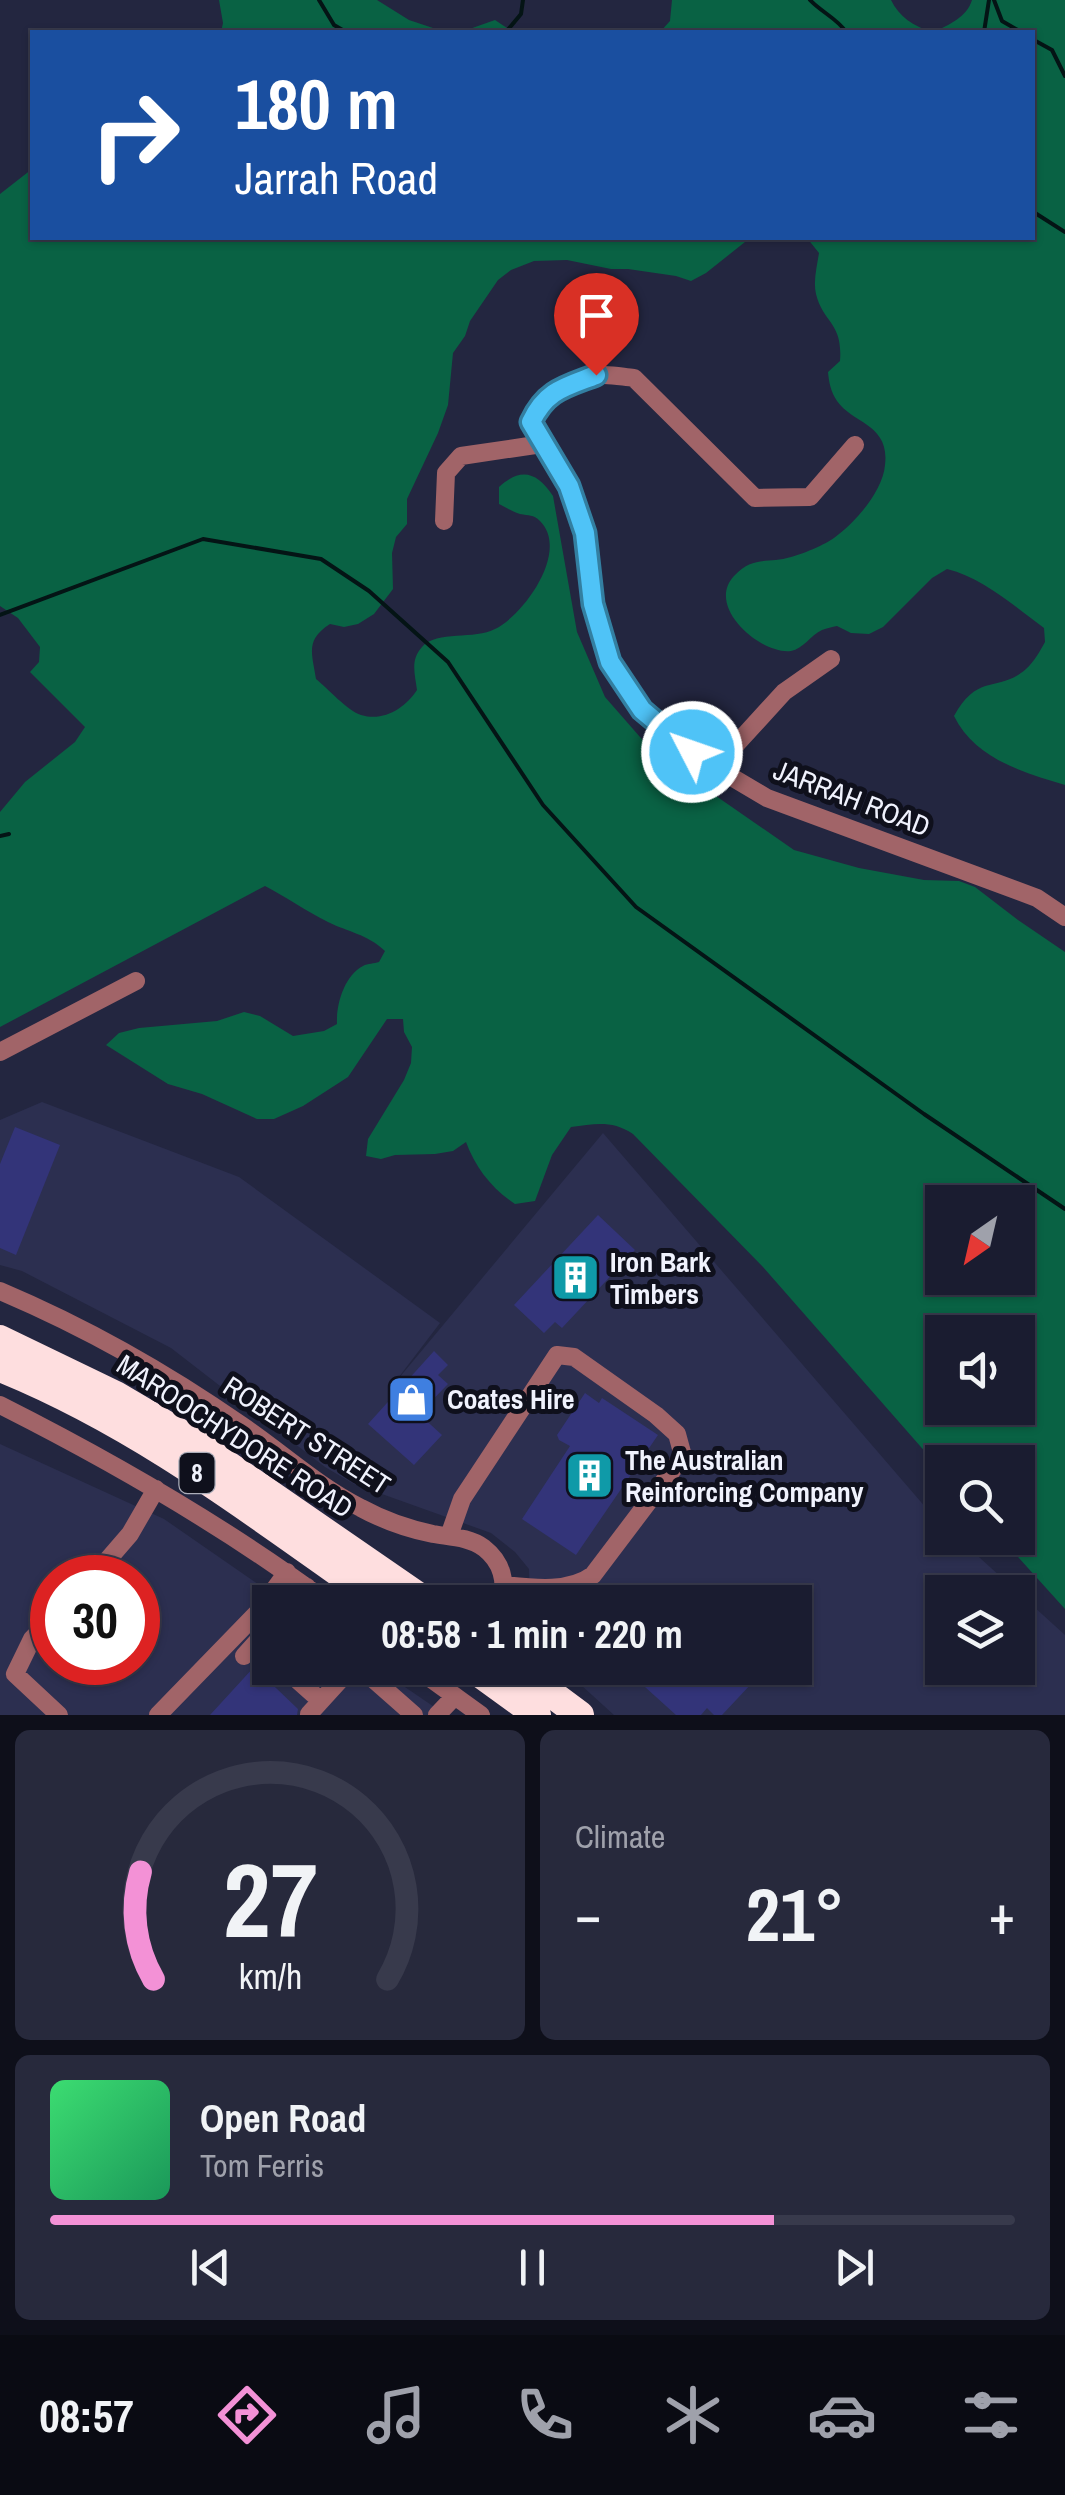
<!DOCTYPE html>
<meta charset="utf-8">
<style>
body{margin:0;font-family:"Archivo Narrow",sans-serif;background:#27293c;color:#f1f3f6;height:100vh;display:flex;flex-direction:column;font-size:38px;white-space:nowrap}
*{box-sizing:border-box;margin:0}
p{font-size:32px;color:#9fa1ab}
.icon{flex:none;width:55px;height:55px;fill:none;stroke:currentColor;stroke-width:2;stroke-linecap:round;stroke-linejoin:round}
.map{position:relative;height:1715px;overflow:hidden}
.side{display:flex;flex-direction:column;gap:15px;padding:15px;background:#0e0f1a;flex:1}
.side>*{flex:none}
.hud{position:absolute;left:30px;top:30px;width:1005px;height:210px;border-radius:0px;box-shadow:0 2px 8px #0004,0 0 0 2px #383a4c;background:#1a4fa0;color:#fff;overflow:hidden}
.needle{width:65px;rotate:214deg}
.buttons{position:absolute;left:925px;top:1185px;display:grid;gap:20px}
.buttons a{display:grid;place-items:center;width:110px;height:110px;border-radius:0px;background:#1a1c30;box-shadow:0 2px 8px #0004,0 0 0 2px #383a4c;font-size:50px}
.speed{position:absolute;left:30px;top:1555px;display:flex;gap:20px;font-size:50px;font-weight:700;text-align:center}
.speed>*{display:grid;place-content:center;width:130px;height:130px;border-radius:50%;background:#1a1c30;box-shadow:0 2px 8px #0004,0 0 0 2px #383a4c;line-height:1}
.speed .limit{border:15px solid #d22;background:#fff;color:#111}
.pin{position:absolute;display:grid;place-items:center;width:85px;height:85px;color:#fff;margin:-102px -42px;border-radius:50% 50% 50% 0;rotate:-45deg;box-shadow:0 0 10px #0007}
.pin .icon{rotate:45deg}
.me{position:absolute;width:110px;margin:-55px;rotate:311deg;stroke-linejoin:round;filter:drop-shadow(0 0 8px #0008)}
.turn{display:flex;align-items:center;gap:35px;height:210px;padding:0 40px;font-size:45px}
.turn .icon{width:130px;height:130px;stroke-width:2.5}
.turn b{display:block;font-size:70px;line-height:85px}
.big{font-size:75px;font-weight:700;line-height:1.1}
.side .tile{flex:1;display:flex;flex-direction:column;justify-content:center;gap:15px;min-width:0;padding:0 35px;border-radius:15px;background:#27293c}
.side .dial{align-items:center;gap:0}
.dial svg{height:260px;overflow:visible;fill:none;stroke:#383a4c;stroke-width:7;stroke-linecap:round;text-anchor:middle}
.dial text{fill:#f1f3f6;stroke:none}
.song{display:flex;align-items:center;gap:30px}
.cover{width:120px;height:120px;border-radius:15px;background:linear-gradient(135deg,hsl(140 70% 55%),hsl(150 70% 35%))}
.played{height:10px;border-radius:5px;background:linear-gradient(90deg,#f391d6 75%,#383a4c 75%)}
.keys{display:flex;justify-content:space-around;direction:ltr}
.heat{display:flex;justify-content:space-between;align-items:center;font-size:55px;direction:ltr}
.side .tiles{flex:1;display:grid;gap:15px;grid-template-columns:1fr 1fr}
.tile:last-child{grid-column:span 2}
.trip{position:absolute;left:252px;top:1585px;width:560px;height:100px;border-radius:0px;background:#1a1c30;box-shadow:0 2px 8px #0004,0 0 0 2px #383a4c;font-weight:700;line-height:100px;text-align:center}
.tab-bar{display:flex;height:160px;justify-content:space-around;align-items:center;background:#0a0b13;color:#9fa1ab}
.tab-bar .icon{width:70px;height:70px}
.tab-bar .on{color:#f391d6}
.tab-bar b{font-size:45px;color:#f1f3f6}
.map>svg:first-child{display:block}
.built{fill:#2c2f50;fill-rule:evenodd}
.forest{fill:#096244;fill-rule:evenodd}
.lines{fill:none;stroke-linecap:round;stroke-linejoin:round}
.stream{stroke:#041415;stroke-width:4}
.building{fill:#333479}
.minor{stroke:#a16468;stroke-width:18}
.highway{stroke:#fededf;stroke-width:28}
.route-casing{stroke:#337fa1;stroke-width:25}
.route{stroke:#4fc3f7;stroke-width:18}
.labels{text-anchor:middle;stroke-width:10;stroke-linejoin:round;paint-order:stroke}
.shield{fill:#0f101c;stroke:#acaeba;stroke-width:2.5}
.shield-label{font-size:25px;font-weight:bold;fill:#f0f2fd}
.street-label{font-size:28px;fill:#f0f2fd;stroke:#0f101c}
.poi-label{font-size:28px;font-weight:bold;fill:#f0f2fd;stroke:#0f101c;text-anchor:start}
</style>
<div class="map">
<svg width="1065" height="1715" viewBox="0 0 1065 1715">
<rect width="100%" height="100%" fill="#232640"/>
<path class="built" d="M42,1102L239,1177L440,1323L389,1390L603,1133L927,1509L942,1523V1538H958L1065,1635V1715H614L570,1675L558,1668H795V1602H530L529,1569L515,1552L491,1533L354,1484L325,1467L171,1348L22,1271L0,1265V1120ZM942,1592H1018V1668H942Z
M0,1444L164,1519L284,1602H270V1668H377L446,1715H0ZM52,1578H138V1662H52Z"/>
<path class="forest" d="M219,0H377L409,20L442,31L461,32L495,20L513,32H221L223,23Z
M672,0H891C899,17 914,26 931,32H660L670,21Z
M972,0H1065V785C1023,772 975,759 954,716C978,672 999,693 1026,669C1034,662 1040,651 1045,642L1044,628C1014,606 983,578 947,569L932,578L883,627L869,634L851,633L837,626C832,627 827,628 822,630C811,635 803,649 791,651C761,655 705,607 734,576C753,555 769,564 791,557C805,553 828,544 839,534C858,519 883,490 885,465C890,424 853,424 837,401C831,392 829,383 828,372L840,361C843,322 823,323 816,294C813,281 817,266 819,253L807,238H1032V32H933C949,25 967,17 972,0Z
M32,169V238H750L706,273L691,281L676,276L628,269H611L567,260L534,261L511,270L498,280L470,321L465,336L453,353L448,405L438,433L407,499V524L396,537L392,553L393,589L374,614L358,624L344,627L330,624C305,640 312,653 316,679C327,688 348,711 361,715C384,722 405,708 417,690C415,674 410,660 422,647C437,630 475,640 495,629C524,615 570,551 540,521C533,514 529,516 520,514C513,512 505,507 499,504V487C521,467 537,472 553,496L577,632L605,697L654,753L794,850L859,868L924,880L959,881L975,887L1018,920L1065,952V1609L1001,1538H1018V1462H942V1471L763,1267L633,1134C612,1120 595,1124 571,1127L552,1155L535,1201L515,1204C492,1189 475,1167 466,1142L453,1151L435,1154L395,1155L381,1159L366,1156L368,1139L404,1080L411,1063L412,1047L404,1032L403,1019H387L348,1077L303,1106L274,1119H257L202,1094L168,1084L106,1045L119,1033L139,1028L217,1021L244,1012L260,1016L293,1036L324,1031L337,1024C336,1005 344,976 363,966C368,963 374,964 379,962L385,951C367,934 348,932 328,922C306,911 286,897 265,886L0,1027V812L25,782L75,742L85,727L30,672L39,662L40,647L18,618L0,606V194ZM942,1202H1018V1278H942ZM942,1332H1018V1408H942Z"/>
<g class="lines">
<path class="stream" d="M319,0L334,25L346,32
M810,0C821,12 838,19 846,32
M994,0L1002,21L1021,32
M506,32L521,14L523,0
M984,32L989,0
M1032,39L1052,50L1065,76
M1032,211L1065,232
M0,615L203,539L321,559L369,591L448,662L543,805L636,907L924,1114L1065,1209
M0,836L9,834"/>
</g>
<path class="building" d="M15,1127L60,1145L16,1255L0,1248V1164Z
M598,1215L635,1250L562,1328L555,1322L544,1333L514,1305Z
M434,1351L448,1365L438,1375L448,1384L419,1414L442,1435L414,1465L368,1424Z
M585,1393L599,1403L602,1398L658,1435L576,1555L522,1519L570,1446L559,1440L557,1435Z
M254,1667L298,1709L297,1715H210Z
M624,1668H766L722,1715H714L707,1708L701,1715H676Z"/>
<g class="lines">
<path class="minor" d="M855,445L810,497L755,498L634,378C622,377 606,373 594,376C565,382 543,397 531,423L569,486L585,533L593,604L609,662L642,709L691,753L767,798L1037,898L1065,917
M444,521L446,473L461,456L542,444
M719,771L731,750L784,692L831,659
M0,1052L136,981
M0,1291C85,1327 165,1372 241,1425C281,1452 317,1486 361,1508C383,1520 408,1529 433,1534C450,1537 469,1537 484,1548C502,1562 507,1582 501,1602
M0,1405C115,1463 224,1526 327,1602
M449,1536L462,1499L557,1355L574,1357L656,1415L677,1434L683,1456L593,1575C569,1593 532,1588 504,1585
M92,1578L130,1534L156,1489
M293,1602L307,1587
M52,1618L32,1639L15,1674L59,1715
M244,1656L270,1627
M284,1668L321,1701
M416,1668L481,1715
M372,1678L414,1715
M302,1684L317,1668
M309,1714L351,1668
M158,1715L258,1612L287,1572
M437,1715L455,1696"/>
<path class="highway" d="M0,1339L116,1395L189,1438L427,1602
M0,1368C141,1425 257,1516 380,1602
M472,1668L537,1715
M517,1668L580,1715"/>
</g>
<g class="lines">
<defs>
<path id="route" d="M596,375C565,387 546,390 531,422L569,486L585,533L593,604L610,662L642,710L692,752"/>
</defs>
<use href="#route" class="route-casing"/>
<use href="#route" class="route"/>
</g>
<defs>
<symbol id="building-square" viewBox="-11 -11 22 22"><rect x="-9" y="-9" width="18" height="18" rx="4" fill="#0f9aa8" stroke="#0f101c"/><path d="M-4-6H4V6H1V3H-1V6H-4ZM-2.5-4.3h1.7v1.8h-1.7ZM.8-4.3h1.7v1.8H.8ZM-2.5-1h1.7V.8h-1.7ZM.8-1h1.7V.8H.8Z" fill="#fff"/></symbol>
<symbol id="shop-square" viewBox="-11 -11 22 22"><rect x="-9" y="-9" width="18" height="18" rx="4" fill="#3f7fe0" stroke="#0f101c"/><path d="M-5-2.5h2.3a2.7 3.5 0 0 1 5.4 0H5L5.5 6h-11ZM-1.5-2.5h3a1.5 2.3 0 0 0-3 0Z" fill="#fff"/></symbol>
</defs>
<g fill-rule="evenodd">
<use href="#building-square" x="548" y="1250" width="55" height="55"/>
<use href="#shop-square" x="384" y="1372" width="55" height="55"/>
<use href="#building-square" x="562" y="1448" width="55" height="55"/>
</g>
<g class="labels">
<rect class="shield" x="179.5" y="1453" width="35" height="40" rx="8"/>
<g class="shield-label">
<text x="197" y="1482">8</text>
</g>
<g class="street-label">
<text transform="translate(852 798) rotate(21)" y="10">JARRAH ROAD</text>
<text transform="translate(307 1435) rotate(33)" y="10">ROBERT STREET</text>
<text transform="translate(235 1436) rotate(33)" y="10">MAROOCHYDORE ROAD</text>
</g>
<g class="poi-label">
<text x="610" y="1272">Iron Bark<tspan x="610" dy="32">Timbers</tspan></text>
<text x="447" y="1409">Coates Hire</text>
<text x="625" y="1470">The Australian<tspan x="625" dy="32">Reinforcing Company</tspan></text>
</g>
</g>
</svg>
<div class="buttons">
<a><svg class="needle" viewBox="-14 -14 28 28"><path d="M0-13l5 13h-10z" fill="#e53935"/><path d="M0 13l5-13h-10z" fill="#9fa1ab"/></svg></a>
<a><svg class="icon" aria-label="sound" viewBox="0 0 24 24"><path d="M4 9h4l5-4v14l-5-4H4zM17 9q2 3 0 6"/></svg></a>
<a><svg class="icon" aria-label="search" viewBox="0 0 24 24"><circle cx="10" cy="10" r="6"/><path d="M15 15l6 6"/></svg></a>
<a><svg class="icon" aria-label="layers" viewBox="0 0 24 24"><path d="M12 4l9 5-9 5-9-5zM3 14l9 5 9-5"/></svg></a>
</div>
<div class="speed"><div class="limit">30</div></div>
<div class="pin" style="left:596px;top:375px;background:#d93025"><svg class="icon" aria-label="arrive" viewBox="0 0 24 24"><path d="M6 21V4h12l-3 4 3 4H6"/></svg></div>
<svg class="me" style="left:692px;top:752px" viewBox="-20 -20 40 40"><circle r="17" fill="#4fc3f7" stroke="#fff" stroke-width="3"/><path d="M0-11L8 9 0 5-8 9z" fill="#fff"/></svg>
<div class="trip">08:58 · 1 min · 220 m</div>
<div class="hud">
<div class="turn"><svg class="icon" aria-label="right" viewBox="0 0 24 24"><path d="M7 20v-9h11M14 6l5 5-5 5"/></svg><div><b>180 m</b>Jarrah Road</div></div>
</div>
</div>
<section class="side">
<div class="tiles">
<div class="tile dial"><svg viewBox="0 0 100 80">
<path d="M14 69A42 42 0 1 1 86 69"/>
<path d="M14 69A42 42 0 0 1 10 36" stroke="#f391d6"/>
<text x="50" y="56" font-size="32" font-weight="700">27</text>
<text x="50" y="72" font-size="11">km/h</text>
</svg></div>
<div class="tile"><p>Climate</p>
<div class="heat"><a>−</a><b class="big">21°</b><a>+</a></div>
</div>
<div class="tile">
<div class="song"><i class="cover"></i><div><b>Open Road</b><p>Tom Ferris</p></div></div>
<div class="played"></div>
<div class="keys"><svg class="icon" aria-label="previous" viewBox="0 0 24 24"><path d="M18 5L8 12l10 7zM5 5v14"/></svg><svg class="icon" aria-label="pause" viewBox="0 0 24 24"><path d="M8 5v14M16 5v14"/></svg><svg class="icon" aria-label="next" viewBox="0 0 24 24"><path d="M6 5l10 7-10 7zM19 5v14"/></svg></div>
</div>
</div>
</section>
<nav class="tab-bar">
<b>08:57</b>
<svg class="icon on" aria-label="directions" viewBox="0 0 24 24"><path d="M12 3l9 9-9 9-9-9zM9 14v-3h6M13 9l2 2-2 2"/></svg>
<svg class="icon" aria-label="music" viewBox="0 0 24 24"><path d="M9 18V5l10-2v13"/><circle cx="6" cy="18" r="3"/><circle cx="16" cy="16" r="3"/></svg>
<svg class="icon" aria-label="phone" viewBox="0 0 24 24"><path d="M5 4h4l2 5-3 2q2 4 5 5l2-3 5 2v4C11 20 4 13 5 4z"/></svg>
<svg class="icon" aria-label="climate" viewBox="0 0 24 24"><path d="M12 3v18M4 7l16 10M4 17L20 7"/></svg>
<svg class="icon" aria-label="car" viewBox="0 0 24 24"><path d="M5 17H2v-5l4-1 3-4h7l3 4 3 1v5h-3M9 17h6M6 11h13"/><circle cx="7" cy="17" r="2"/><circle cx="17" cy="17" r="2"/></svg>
<svg class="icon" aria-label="filters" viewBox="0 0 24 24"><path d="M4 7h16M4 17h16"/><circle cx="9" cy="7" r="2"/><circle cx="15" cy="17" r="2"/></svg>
</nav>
